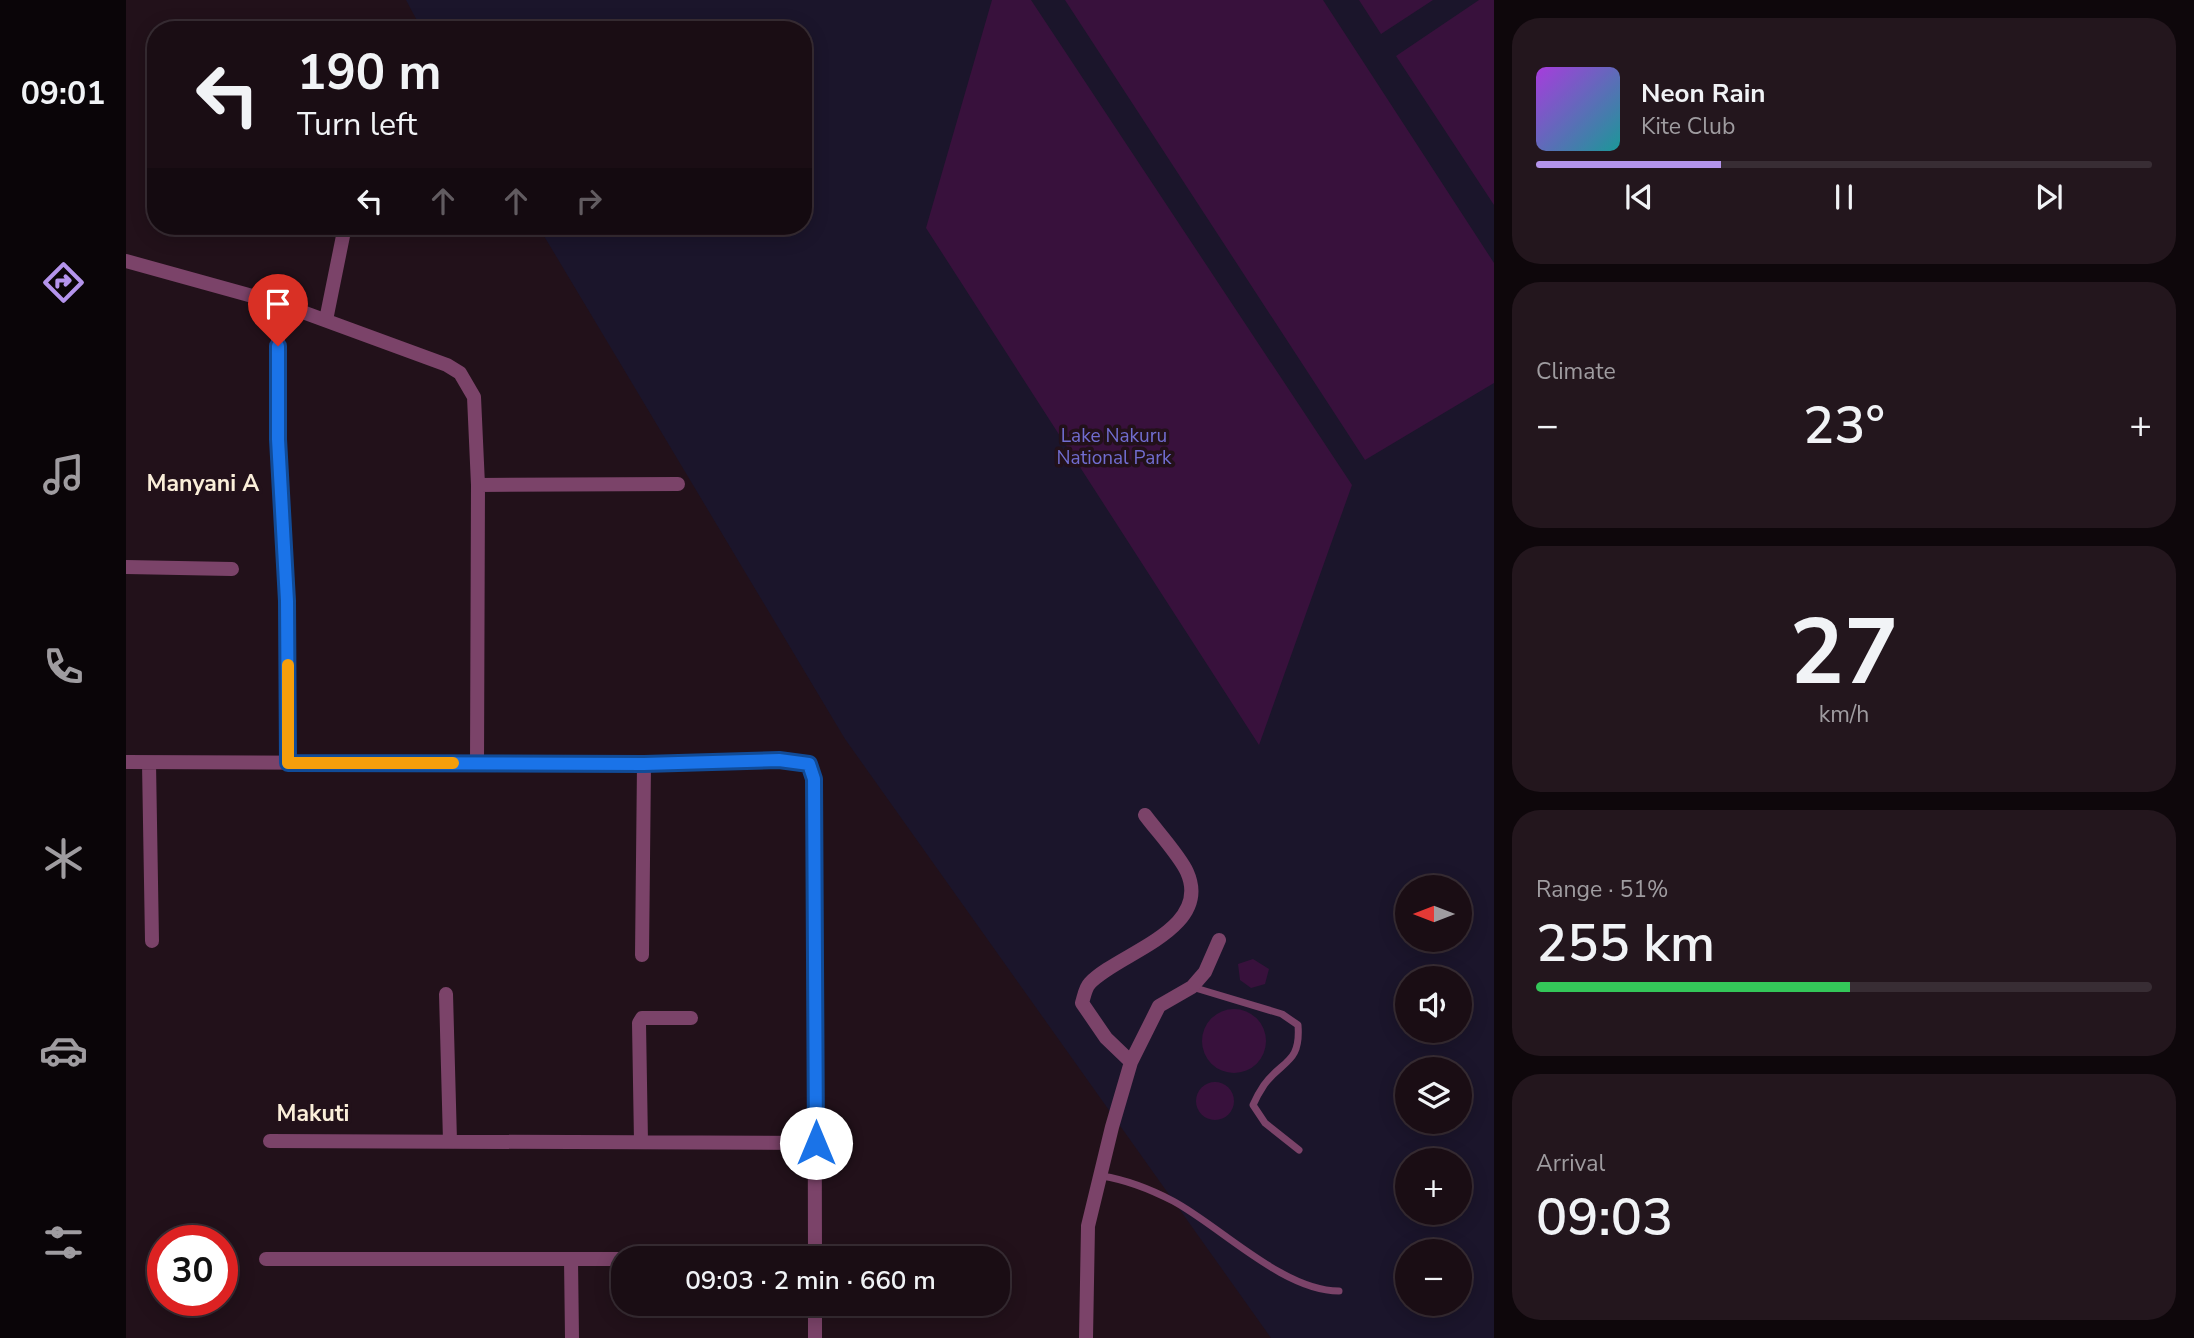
<!DOCTYPE html>
<meta charset="utf-8">
<style>
body{margin:0;font-family:"Nunito Sans",sans-serif;background:#23161d;color:#f1f3f6;height:100vh;display:flex;flex-direction:column;font-size:26px;white-space:nowrap}
*{box-sizing:border-box;margin:0}
p{font-size:23px;color:#9f9ca0}
.icon{flex:none;width:38px;height:38px;fill:none;stroke:currentColor;stroke-width:2;stroke-linecap:round;stroke-linejoin:round}
.map{position:relative;flex:1;overflow:hidden}
.panel{display:flex;flex-direction:column;gap:18px;padding:18px;background:#0e070b;width:700px}
.panel>*{flex:none}
.guide{position:absolute;left:21px;top:21px;width:665px;height:214px;border-radius:28px;box-shadow:0 4px 18px #0003,0 0 0 2px #382d34;background:#1a0d14;color:#f1f3f6;overflow:hidden}
.needle{width:46px;rotate:270deg}
.controls{position:absolute;left:1269px;top:875px;display:grid;gap:14px}
.controls a{display:grid;place-items:center;width:77px;height:77px;border-radius:50%;background:#1a0d14;box-shadow:0 4px 18px #0003,0 0 0 2px #382d34;font-size:35px}
.speed{position:absolute;left:21px;top:1225px;display:flex;gap:14px;font-size:35px;font-weight:700;text-align:center}
.speed>*{display:grid;place-content:center;width:91px;height:91px;border-radius:50%;background:#1a0d14;box-shadow:0 4px 18px #0003,0 0 0 2px #382d34;line-height:1}
.speed .limit{border:10px solid #d22;background:#fff;color:#111}
.pin{position:absolute;display:grid;place-items:center;width:60px;height:60px;color:#fff;margin:-72px -30px;border-radius:50% 50% 50% 0;rotate:-45deg;box-shadow:0 0 7px #0007}
.pin .icon{rotate:45deg}
.me{position:absolute;width:77px;margin:-38px;rotate:0deg;stroke-linejoin:round;filter:drop-shadow(0 0 5px #0008)}
.turn{display:flex;align-items:center;gap:24px;height:147px;padding:0 35px;font-size:32px}
.turn .icon{width:91px;height:91px;stroke-width:2.5}
.turn b{display:block;font-size:49px;line-height:60px}
.lanes{display:flex;align-items:center;height:66px;padding:0 35px;background:#0003;justify-content:center;gap:35px;direction:ltr}
.lanes .off{opacity:.35}
.big{font-size:52px;font-weight:600;line-height:1.1}
.panel .card{flex:1;display:flex;flex-direction:column;justify-content:center;gap:10px;min-width:0;padding:0 24px;border-radius:28px;background:#23161d}
.panel .dial{align-items:center;gap:0}
.dial b{font-size:91px;line-height:1}
.song{display:flex;align-items:center;gap:21px}
.cover{width:84px;height:84px;border-radius:10px;background:linear-gradient(135deg,hsl(280 70% 55%),hsl(180 70% 35%))}
.played{height:7px;border-radius:4px;background:linear-gradient(90deg,#b494ec 30%,#382d34 30%)}
.keys{display:flex;justify-content:space-around;direction:ltr}
.heat{display:flex;justify-content:space-between;align-items:center;font-size:38px;direction:ltr}
.charge{height:10px;border-radius:5px;background:linear-gradient(90deg,#34c759 51%,#382d34 0)}
.trip{position:absolute;left:485px;top:1246px;width:399px;height:70px;border-radius:28px;background:#1a0d14;box-shadow:0 4px 18px #0003,0 0 0 2px #382d34;font-weight:600;line-height:70px;text-align:center}
main{display:flex;flex:1;min-height:0}
.tab-bar{display:flex;flex-direction:column;width:126px;justify-content:space-around;align-items:center;background:#0a0508;color:#9f9ca0}
.tab-bar .icon{width:49px;height:49px}
.tab-bar .on{color:#b494ec}
.tab-bar b{font-size:32px;color:#f1f3f6}
.map>svg:first-child{display:block}
.green{fill:#1b152b;fill-rule:evenodd}
.water{fill:#38113c}
.lines{fill:none;stroke-linecap:round;stroke-linejoin:round}
.lane{stroke:#7b4369;stroke-width:7}
.street{stroke:#7b4369;stroke-width:14}
.route-casing{stroke:#114b97;stroke-width:18}
.route{stroke:#1a73e8;stroke-width:12}
.slow{stroke:#f59e0b;stroke-width:12}
.labels{text-anchor:middle;stroke-width:7;stroke-linejoin:round;paint-order:stroke}
.park-label{font-size:19px;fill:#716dd0;stroke:#22111a}
.quarter-label{font-size:23px;font-weight:bold;fill:#faeed9;stroke:#22111a}
</style>
<main>
<nav class="tab-bar">
<b>09:01</b>
<svg class="icon on" aria-label="directions" viewBox="0 0 24 24"><path d="M12 3l9 9-9 9-9-9zM9 14v-3h6M13 9l2 2-2 2"/></svg>
<svg class="icon" aria-label="music" viewBox="0 0 24 24"><path d="M9 18V5l10-2v13"/><circle cx="6" cy="18" r="3"/><circle cx="16" cy="16" r="3"/></svg>
<svg class="icon" aria-label="phone" viewBox="0 0 24 24"><path d="M5 4h4l2 5-3 2q2 4 5 5l2-3 5 2v4C11 20 4 13 5 4z"/></svg>
<svg class="icon" aria-label="climate" viewBox="0 0 24 24"><path d="M12 3v18M4 7l16 10M4 17L20 7"/></svg>
<svg class="icon" aria-label="car" viewBox="0 0 24 24"><path d="M5 17H2v-5l4-1 3-4h7l3 4 3 1v5h-3M9 17h6M6 11h13"/><circle cx="7" cy="17" r="2"/><circle cx="17" cy="17" r="2"/></svg>
<svg class="icon" aria-label="filters" viewBox="0 0 24 24"><path d="M4 7h16M4 17h16"/><circle cx="9" cy="7" r="2"/><circle cx="15" cy="17" r="2"/></svg>
</nav>
<div class="map">
<svg width="1368" height="1338" viewBox="0 0 1368 1338">
<rect width="100%" height="100%" fill="#22111a"/>
<path class="green" d="M280,0H1368V1338H1145L719,739L412,226H677V30H296ZM1281,887H1334V940H1281ZM1281,978H1334V1031H1281ZM1281,1069H1334V1122H1281ZM1281,1160H1334V1213H1281ZM1281,1251H1334V1304H1281Z"/>
<path class="water" d="M866,0H905L1226,485L1133,745L800,228Z
M939,0H1197L1368,263V383L1239,460Z
M1233,0H1307L1255,34Z
M1353,0H1368V205L1270,56Z
M1127,959L1143,969L1139,984L1125,988L1114,980L1112,964Z
M1076 1041a32 32 0 1 1 64 0a32 32 0 1 1-64 0Z
M1070 1101a19 19 0 1 1 38 0a19 19 0 1 1-38 0Z"/>
<g class="lines">
<path class="lane" d="M1066,987L1156,1014L1172,1025C1175,1064 1156,1060 1138,1085C1134,1091 1130,1098 1127,1105L1139,1123L1173,1150
M976,1176C1001,1180 1024,1189 1047,1201C1094,1226 1157,1291 1213,1291"/>
<path class="street" d="M0,261L152,303L321,365L334,373L348,397L352,485L351,763
M152,303V439L161,601L162,763
M200,320L219,226
M352,485L552,484
M0,567L106,569
M0,762L518,764L653,760L683,764L688,779L689,1258
M23,763L26,941
M516,955L518,764
M320,994L324,1141
M1005,1062L980,1038L956,1003C958,997 959,988 964,983C992,953 1087,930 1061,872C1054,856 1030,830 1019,815
M144,1141L690,1143
M515,1142L513,1023L516,1018H565
M140,1259H497
M445,1259L446,1338
M689,1304V1338
M960,1338L962,1226L986,1127L1005,1062L1033,1006L1066,987L1079,972L1093,940"/>
</g>
<g class="lines">
<defs>
<path id="route" d="M152,346V439L161,601L162,763L518,764L653,760L683,764L688,779L690,1143"/>
</defs>
<use href="#route" class="route-casing"/>
<use href="#route" class="route"/>
<path class="slow" d="M162,665V763H327"/>
</g>
<g class="labels">
<g class="park-label">
<text x="988" y="442">Lake Nakuru<tspan x="988" dy="22">National Park</tspan></text>
</g>
<g class="quarter-label">
<text x="77" y="491">Manyani A</text>
<text x="187" y="1121">Makuti</text>
</g>
</g>
</svg>
<div class="controls">
<a><svg class="needle" viewBox="-14 -14 28 28"><path d="M0-13l5 13h-10z" fill="#e53935"/><path d="M0 13l5-13h-10z" fill="#9f9ca0"/></svg></a>
<a><svg class="icon" aria-label="sound" viewBox="0 0 24 24"><path d="M4 9h4l5-4v14l-5-4H4zM17 9q2 3 0 6"/></svg></a>
<a><svg class="icon" aria-label="layers" viewBox="0 0 24 24"><path d="M12 4l9 5-9 5-9-5zM3 14l9 5 9-5"/></svg></a>
<a>+</a>
<a>−</a>
</div>
<div class="speed"><div class="limit">30</div></div>
<div class="pin" style="left:152px;top:346px;background:#d93025"><svg class="icon" aria-label="arrive" viewBox="0 0 24 24"><path d="M6 21V4h12l-3 4 3 4H6"/></svg></div>
<svg class="me" style="left:690px;top:1143px" viewBox="-20 -20 40 40"><circle r="19" fill="#fff"/><path d="M0-13L10 11 0 6-10 11z" fill="#1a73e8"/></svg>
<div class="trip">09:03 · 2 min · 660 m</div>
<div class="guide">
<div class="turn"><svg class="icon" aria-label="left" viewBox="0 0 24 24"><path d="M17 20v-9H6M10 6l-5 5 5 5"/></svg><div><b>190 m</b>Turn left</div></div>
<div class="lanes"><svg class="icon" aria-label="left" viewBox="0 0 24 24"><path d="M17 20v-9H6M10 6l-5 5 5 5"/></svg><svg class="icon off" aria-label="ahead" viewBox="0 0 24 24"><path d="M12 20V5M6 11l6-6 6 6"/></svg><svg class="icon off" aria-label="ahead" viewBox="0 0 24 24"><path d="M12 20V5M6 11l6-6 6 6"/></svg><svg class="icon off" aria-label="right" viewBox="0 0 24 24"><path d="M7 20v-9h11M14 6l5 5-5 5"/></svg></div>
</div>
</div>
<section class="panel">
<div class="card">
<div class="song"><i class="cover"></i><div><b>Neon Rain</b><p>Kite Club</p></div></div>
<div class="played"></div>
<div class="keys"><svg class="icon" aria-label="previous" viewBox="0 0 24 24"><path d="M18 5L8 12l10 7zM5 5v14"/></svg><svg class="icon" aria-label="pause" viewBox="0 0 24 24"><path d="M8 5v14M16 5v14"/></svg><svg class="icon" aria-label="next" viewBox="0 0 24 24"><path d="M6 5l10 7-10 7zM19 5v14"/></svg></div>
</div>
<div class="card"><p>Climate</p>
<div class="heat"><a>−</a><b class="big">23°</b><a>+</a></div>
</div>
<div class="card dial"><b>27</b><p>km/h</p></div>
<div class="card"><p>Range · 51%</p><b class="big">255 km</b><div class="charge"></div></div>
<div class="card"><p>Arrival</p><b class="big">09:03</b></div>
</section>
</main>
